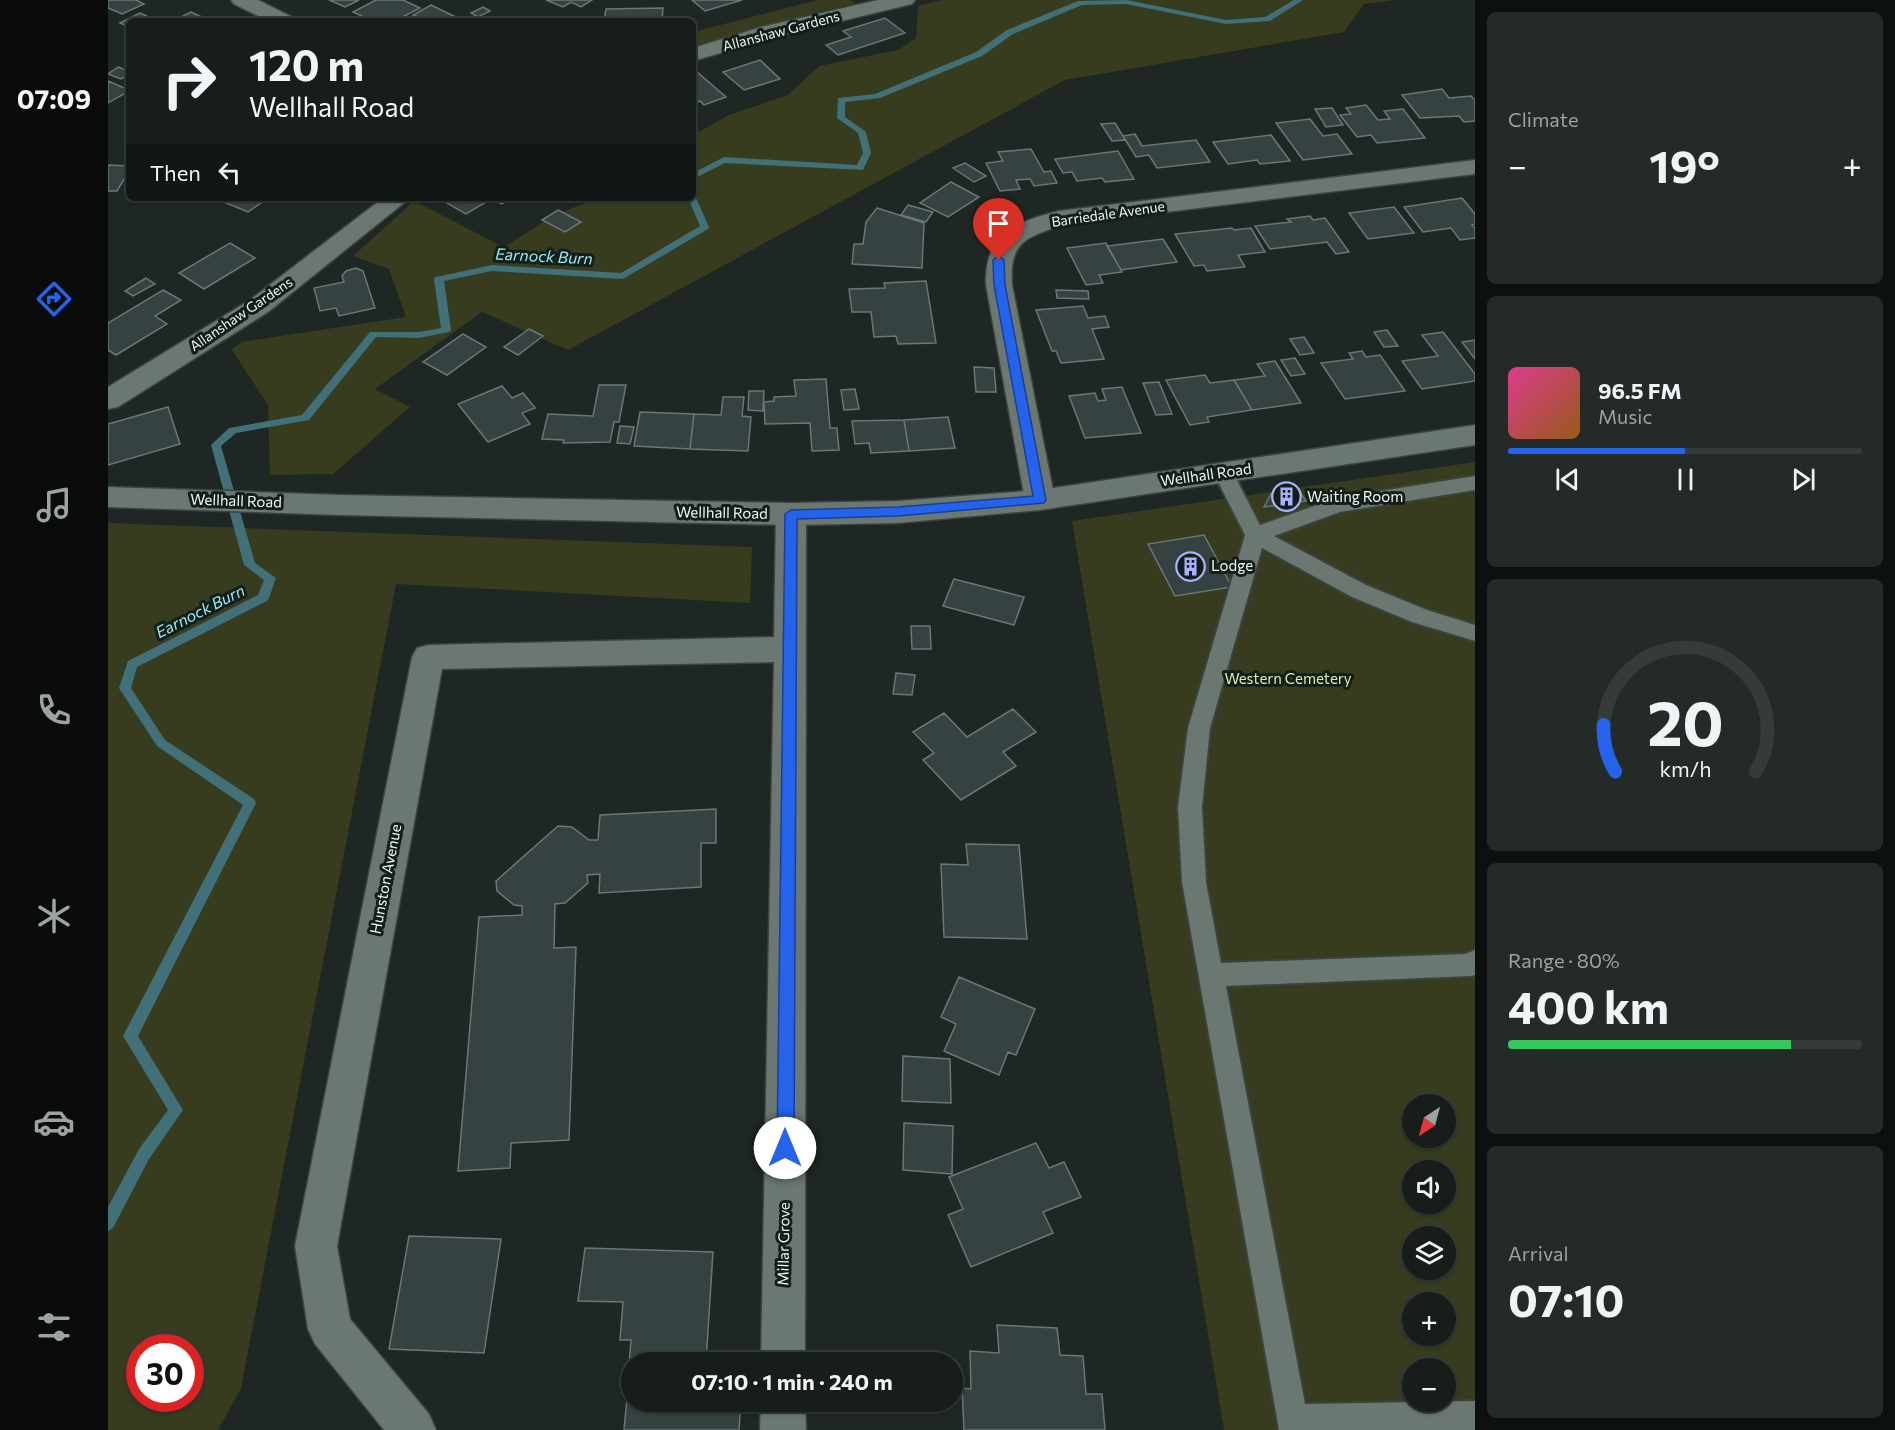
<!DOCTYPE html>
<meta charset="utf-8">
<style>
body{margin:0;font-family:Commissioner,sans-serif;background:#232a27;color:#f1f3f6;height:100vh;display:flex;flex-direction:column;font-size:22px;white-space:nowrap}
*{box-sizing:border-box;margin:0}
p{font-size:20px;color:#9ea2a2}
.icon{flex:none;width:33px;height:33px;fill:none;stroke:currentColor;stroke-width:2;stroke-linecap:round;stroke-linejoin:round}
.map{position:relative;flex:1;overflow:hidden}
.side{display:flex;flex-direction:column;gap:12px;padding:12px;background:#0c100e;width:420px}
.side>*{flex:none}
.guide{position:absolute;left:18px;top:18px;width:570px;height:183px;border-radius:9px;box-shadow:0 2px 4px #0004,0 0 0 2px #353b39;background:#161d1a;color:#f1f3f6;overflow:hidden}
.needle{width:39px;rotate:216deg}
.buttons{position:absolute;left:1294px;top:1094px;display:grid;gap:12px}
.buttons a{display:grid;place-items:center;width:54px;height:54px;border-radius:50%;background:#161d1a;box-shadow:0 2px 4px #0004,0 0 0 2px #353b39;font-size:30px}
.speed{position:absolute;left:18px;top:1334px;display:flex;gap:12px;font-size:30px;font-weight:700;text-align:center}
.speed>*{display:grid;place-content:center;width:78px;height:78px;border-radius:50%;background:#161d1a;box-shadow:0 2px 4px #0004,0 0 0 2px #353b39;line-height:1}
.speed .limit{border:9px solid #d22;background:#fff;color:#111}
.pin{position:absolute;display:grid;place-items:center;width:51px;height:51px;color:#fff;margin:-62px -26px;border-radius:50% 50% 50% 0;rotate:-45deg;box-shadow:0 0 6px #0007}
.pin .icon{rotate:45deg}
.me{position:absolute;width:66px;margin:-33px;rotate:0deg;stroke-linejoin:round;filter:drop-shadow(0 0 4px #0008)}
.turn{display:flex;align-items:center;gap:21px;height:126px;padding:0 24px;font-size:27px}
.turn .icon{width:78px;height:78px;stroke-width:2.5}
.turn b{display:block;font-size:42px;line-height:51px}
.then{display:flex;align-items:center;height:57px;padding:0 24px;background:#0003;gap:12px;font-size:22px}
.big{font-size:45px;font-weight:700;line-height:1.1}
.side .tile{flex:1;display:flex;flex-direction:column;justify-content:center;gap:9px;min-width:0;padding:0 21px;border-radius:9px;background:#232a27}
.side .dial{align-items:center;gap:0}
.dial svg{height:156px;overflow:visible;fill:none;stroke:#353b39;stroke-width:7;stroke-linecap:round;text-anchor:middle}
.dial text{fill:#f1f3f6;stroke:none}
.song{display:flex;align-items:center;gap:18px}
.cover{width:72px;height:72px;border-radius:9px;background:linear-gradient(135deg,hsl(330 70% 55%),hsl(30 70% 35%))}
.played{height:6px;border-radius:3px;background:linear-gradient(90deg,#2563eb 50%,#353b39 50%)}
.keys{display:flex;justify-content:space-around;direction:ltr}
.heat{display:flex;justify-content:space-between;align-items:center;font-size:33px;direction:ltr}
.charge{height:9px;border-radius:4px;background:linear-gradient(90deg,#34c759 80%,#353b39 0)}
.trip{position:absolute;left:513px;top:1352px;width:342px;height:60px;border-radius:30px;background:#161d1a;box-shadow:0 2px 4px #0004,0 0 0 2px #353b39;font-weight:700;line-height:60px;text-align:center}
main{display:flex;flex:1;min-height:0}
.tab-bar{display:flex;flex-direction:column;width:108px;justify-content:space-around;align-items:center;background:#090c0a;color:#9ea2a2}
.tab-bar .icon{width:42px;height:42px}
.tab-bar .current{color:#2563eb}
.tab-bar b{font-size:27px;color:#f1f3f6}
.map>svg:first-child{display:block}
.green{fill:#363c1d;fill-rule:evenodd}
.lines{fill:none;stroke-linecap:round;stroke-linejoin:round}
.stream{fill:#417079;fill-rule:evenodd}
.building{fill:#364241;stroke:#6a7776;stroke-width:1.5}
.service-casing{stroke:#3b433f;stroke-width:4}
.minor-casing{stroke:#3b433f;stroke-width:3}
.tertiary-casing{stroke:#3b433f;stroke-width:3}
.service{fill:#6b7771;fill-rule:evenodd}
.minor{fill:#6b7771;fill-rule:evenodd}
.tertiary{fill:#6b7771;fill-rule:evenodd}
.route{fill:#2563eb;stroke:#184099;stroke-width:1.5}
.labels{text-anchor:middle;stroke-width:6;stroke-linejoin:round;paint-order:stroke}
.far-street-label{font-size:14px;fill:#f0f6f3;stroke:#141e19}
.street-label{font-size:15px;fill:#f0f6f3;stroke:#141e19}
.poi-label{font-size:15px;fill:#f0f6f3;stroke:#141e19;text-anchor:start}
.park-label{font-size:15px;fill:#dceaab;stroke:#141e19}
.water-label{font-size:16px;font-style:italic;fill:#97eaf9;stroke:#141e19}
</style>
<main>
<nav class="tab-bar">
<b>07:09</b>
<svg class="icon current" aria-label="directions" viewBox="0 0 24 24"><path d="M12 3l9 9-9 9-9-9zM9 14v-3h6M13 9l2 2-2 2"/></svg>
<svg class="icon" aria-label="music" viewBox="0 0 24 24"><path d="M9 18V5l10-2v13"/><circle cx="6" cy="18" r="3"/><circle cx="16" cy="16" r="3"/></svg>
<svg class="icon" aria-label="phone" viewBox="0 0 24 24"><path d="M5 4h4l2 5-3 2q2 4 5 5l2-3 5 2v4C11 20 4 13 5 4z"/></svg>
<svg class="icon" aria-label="climate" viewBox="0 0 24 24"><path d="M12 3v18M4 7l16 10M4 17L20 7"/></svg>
<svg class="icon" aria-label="car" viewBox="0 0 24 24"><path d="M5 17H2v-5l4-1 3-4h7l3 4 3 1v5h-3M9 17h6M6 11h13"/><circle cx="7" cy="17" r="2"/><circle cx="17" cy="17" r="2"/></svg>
<svg class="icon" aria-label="filters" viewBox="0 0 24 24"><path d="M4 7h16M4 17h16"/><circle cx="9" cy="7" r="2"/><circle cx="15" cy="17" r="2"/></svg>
</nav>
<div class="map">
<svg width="1367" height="1430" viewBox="0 0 1367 1430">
<rect width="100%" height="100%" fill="#1e2723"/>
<path class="green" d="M710,0H742L748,3L667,23L585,48V32Z
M834,0H1289L1256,4L1236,32L957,80L460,350L374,312L267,389L302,407L225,474L162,475L160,405L124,350L133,342L298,317L281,269L245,256L306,201L396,247L445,216L490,198H585V135L621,115L680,95L711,66L790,50L808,38L810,6Z
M1367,462V1430H1116L964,521ZM1305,1104H1338V1137H1305ZM1305,1170H1338V1203H1305ZM1305,1236H1338V1269H1305ZM1305,1302H1338V1335H1305ZM1305,1368H1338V1401H1305Z
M0,523L644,547L642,603L288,584L133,1388L110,1430H0ZM32,1347H82V1398H32Z"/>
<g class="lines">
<path class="stream" d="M1019,0L1118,20L1157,17L1186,0H1195L1162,21L1118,24L1018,4L974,5L905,34L874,56L772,98L737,102V117L758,132L763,153L755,170L617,163L585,179V173L616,157L749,165L755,153L750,133L729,118L730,98L767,94L868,52L899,30L970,1Z
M585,196L588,198L601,227L600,229L515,279L384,271L336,281L343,330L341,332L311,338L268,337L201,420L128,433L113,446L147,563L168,578L161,598L159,601L29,667L23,688L57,740L146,799L148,803L30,1036L75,1110L41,1159L5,1228L0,1231V1207L31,1149L60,1110L15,1036L135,805L49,746L11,688L20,661L150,595L156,580L136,565L103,445L121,428L194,415L262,332H311L333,328L326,279L328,277L384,265L513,273L592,226L580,198H585Z"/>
</g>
<path class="building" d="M0,0H28L36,4L14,14L0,8Z
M221,0H251L237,7Z
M268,0H295L312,8L287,21H264L245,12Z
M438,0H484L473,7L463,2L455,7Z
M584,0H634L597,11Z
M323,5L352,19L348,21H299L308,16L305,15Z
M375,7L382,11L370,17L363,13Z
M555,8L554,21H496L498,9Z
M83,12L102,21H65Z
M32,13L49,21H21V27L12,23Z
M777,18L797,33L730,55L718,45L743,37L735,31Z
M652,60L672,79L636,90L615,72Z
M10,67L21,71V75L13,79L0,74Z
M588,71L618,97L596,105L592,101L585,104V73Z
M0,81L21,90V91L0,103Z
M1334,89L1341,98L1363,96L1367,100V121L1356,122L1351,116L1312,118L1294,95Z
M1258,105L1270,120L1282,119L1276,111L1295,109L1317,138L1269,143L1263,135L1249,137L1232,115L1243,114L1238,108Z
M1224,108L1235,125L1218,127L1207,109Z
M1202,119L1215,136L1229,134L1244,154L1195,160L1168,123Z
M1007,123L1015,136L1017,140L1004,141L993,124Z
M1027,134L1034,146L1088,140L1102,162L1049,168L1041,155L1028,157L1015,136Z
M1163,135L1182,161L1152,164L1149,160L1120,164L1105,142Z
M923,149L936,172L943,171L949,183L926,186L922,179L908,180L912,189L892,191L878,163L895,161L890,152Z
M1010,151L1026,179L997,182L994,178L969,181L964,172L955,173L947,159Z
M857,163L878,176L866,182L845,168Z
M0,165L21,166V171L9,191H0Z
M843,182L871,197L840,217L812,203Z
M106,198H160L140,212Z
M330,198H404L394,204L383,199L358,214Z
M1354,198L1367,214V224L1364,225L1367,228V238L1352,240L1343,228L1315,232L1296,207Z
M800,205L825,212L818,222L793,215Z
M1286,207L1306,233L1260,239L1241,213Z
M769,208L816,223L814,268L744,264L746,244H755L758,222Z
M450,210L473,222L457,232L434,220Z
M1202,216L1205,220L1217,218L1241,252L1228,254L1219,242L1162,249L1147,226L1183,222L1179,219Z
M1124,228L1126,230L1143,228L1157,252L1130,255L1137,267L1099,271L1096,265L1086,266L1067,234Z
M1055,239L1069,262L1013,270L999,246Z
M122,243L147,258L96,289L71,273Z
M998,243L1014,272L991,275L995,283L978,285L959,248Z
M248,268L255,271L267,308L231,316L228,308L212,311L206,288L236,282L234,276L238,271Z
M38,278L47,284L25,296L17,291Z
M818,281L828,343L790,344L788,336L766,337L763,312H744L741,289L777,288L776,283Z
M55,290L73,300L47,316L59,324L8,355L0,350V323Z
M948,290L980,291L981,299L949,298Z
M975,306L980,318L997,316L1001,327L984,329L996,359L953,363L948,351H944L928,310Z
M421,329L435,336L410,355L396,347Z
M1279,330L1290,346L1276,347L1266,332Z
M1335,332L1367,374V381L1314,389L1294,361L1330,356L1314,335Z
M355,334L378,347L339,375L315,362Z
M1196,337L1206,353L1192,355L1182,339Z
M1367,340V359L1354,342Z
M1254,351L1258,357L1272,355L1297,391L1237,399L1213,363L1245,359L1241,353Z
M1187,358L1197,374L1183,376L1173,360Z
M1167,361L1193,403L1144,410L1126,380L1157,376L1149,364Z
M866,367L886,368L888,392H868Z
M1097,375L1102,383L1126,380L1144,410L1099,417L1101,422L1082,425L1058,380Z
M718,379L722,428H729L731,450L704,451L702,423L657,424L656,402L666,401V397L688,396L686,380Z
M1051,382L1064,414L1048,415L1035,383Z
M491,385H518L511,422H506L502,442L455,443L456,440L434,439L440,414L485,416Z
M394,386L404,398L415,393L427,408L414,413L422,424L380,442L350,404Z
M1014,387L1033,433L977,438L961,396L987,393L990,401L998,400L994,389Z
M747,389L751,409L736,410L733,390Z
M641,391H656L655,411L640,410Z
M615,397H636L634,416L643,417L640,451L582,449L586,414L613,415Z
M60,407L72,444L0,465V424Z
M532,412L586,414L582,449L526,446Z
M840,417L847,448L801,451L796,420Z
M796,420L801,451L763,453L761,443L747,444L744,421Z
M512,426L526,427L522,444L509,443Z
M1189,488L1198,501L1156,507L1163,494Z
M1096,535L1124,587L1067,596L1040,544Z
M846,579L916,597L906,625L835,606Z
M803,626H822L823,649H804Z
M788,673L807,675L804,695L785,694Z
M905,709L928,732L895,752L908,766L853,800L815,760L826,753L805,732L836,713L859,737Z
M608,809V843H593V887L491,893L492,874L479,875L480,883L457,903L447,904L446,948L468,947L461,1140L403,1143L402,1168L350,1171L371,917L414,915V906L406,905L389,891L388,881L450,826L464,827L481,840H490L492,815Z
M858,844L911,845L919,939L836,937L833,864L860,865Z
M851,977L927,1009L908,1055L900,1052L891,1075L836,1051L848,1024L833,1017Z
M795,1056L842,1059L843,1103L794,1101Z
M796,1123L845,1126L844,1174L795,1170Z
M928,1143L941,1168L956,1162L973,1197L935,1212L945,1233L863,1267L840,1215L855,1209L841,1177Z
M301,1236L393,1239L376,1353L281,1349Z
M477,1248L605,1252L598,1362H524V1365H521L523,1340H512L515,1302L470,1301Z
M889,1325L949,1328L952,1355L975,1356L978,1394H994L997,1430H856L854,1388L863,1389L862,1351L891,1353Z
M520,1388H524V1401H633L631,1430H516Z"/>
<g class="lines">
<defs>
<path id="service" d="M1115,465L1122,467L1152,525L1229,498L1367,476V490L1232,512L1166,536L1258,585L1319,610L1367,625V641L1304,622L1244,597L1154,548L1102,728L1094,807L1098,882L1113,963L1357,954L1367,950V975L1363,976L1118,986L1197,1404L1367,1401V1430H1171L1074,882L1070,807L1080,728L1137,535L1105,472L1108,467Z"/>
<path id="minor" d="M123,0H150L184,17L188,21H160L126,4Z
M770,0H807L804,4L667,37L585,61V48L653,27Z
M1367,160V174L954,225C917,238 901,242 904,285L947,500L942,507L932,510L922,507L917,500L878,285C876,234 907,222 951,211Z
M275,198H302L160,312L10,407L0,409V387L142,300Z
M683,503L693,507L698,514L697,1362H653L666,662L334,669L229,1246L242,1319L321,1414L328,1430H276L207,1344L200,1329L187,1246L304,657L309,648L320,645L666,637L668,514L673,507Z
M653,1401H697L698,1430H652Z"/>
<path id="tertiary" d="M1367,425V445L932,510L790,523L683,525L232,515L0,507V487L232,495L683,503L790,501L932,490Z"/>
</defs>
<use href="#service" class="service-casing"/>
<use href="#minor" class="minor-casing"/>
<use href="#tertiary" class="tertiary-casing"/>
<use href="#service" class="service"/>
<use href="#minor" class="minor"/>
<use href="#tertiary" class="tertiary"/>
</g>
<path class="route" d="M891,256L896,260L897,285L938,500L936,503L790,516L689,519L686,1148L683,1154L677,1156L671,1154L669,1148L677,514L683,510L790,507L925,496L886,285L885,260Z"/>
<defs>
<symbol id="building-ring" viewBox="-11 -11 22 22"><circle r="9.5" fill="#141e19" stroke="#aab0fb" stroke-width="1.5"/><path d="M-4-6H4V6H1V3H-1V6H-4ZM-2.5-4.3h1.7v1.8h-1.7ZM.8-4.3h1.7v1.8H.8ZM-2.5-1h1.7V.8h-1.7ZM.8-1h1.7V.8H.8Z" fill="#aab0fb"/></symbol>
</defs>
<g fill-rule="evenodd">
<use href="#building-ring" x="1162" y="480" width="33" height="33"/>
<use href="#building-ring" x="1066" y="550" width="33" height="33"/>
</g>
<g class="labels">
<g class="far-street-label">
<text transform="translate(673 31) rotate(-15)" y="5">Allanshaw Gardens</text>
<text transform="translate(1000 214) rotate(-8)" y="5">Barriedale Avenue</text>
<text transform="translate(133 314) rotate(-34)" y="5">Allanshaw Gardens</text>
</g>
<g class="street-label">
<text transform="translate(1098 475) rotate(-8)" y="5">Wellhall Road</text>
<text transform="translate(128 501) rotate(2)" y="5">Wellhall Road</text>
<text transform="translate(614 513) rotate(1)" y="5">Wellhall Road</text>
<text transform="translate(278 879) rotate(-79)" y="5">Hunston Avenue</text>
<text transform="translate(676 1244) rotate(-89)" y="5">Millar Grove</text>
</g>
<g class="poi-label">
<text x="1199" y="502">Waiting Room</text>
<text x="1103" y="571">Lodge</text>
</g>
<g class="park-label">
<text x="1180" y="684">Western Cemetery</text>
</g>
<g class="water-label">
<text transform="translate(436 256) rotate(3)" y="6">Earnock Burn</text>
<text transform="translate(92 611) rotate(-27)" y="6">Earnock Burn</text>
</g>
</g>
</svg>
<div class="buttons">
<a><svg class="needle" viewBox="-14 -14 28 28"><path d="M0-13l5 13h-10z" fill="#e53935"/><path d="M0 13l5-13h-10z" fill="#9ea2a2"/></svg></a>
<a><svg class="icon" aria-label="sound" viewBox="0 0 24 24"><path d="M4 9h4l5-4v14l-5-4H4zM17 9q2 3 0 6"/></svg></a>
<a><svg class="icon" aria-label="layers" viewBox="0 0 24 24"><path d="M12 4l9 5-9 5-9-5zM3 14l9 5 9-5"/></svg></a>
<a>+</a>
<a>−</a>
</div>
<div class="speed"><div class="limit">30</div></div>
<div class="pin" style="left:891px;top:260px;background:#d93025"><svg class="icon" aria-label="arrive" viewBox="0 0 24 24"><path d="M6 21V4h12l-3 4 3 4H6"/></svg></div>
<svg class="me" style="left:677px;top:1148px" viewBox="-20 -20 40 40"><circle r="19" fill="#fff"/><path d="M0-13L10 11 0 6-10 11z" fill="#2563eb"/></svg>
<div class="trip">07:10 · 1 min · 240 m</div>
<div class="guide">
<div class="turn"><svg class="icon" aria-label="right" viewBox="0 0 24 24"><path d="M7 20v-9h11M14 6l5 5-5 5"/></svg><div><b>120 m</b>Wellhall Road</div></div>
<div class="then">Then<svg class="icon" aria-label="left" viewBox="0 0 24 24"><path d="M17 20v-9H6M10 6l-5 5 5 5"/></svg></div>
</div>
</div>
<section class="side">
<div class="tile"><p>Climate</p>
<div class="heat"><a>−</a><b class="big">19°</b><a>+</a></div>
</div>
<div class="tile">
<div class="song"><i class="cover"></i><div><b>96.5 FM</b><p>Music</p></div></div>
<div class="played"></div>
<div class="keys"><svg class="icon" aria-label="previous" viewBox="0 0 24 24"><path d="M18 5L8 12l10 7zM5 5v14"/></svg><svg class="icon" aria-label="pause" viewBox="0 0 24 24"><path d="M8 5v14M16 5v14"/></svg><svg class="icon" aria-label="next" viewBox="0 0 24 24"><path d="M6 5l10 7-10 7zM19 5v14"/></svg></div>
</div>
<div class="tile dial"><svg viewBox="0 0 100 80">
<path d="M14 69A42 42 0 1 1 86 69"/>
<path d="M14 69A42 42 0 0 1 8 45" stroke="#2563eb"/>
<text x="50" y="56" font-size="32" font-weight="700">20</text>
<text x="50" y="72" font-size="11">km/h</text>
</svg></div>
<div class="tile"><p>Range · 80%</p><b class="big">400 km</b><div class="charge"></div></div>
<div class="tile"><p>Arrival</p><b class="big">07:10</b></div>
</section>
</main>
